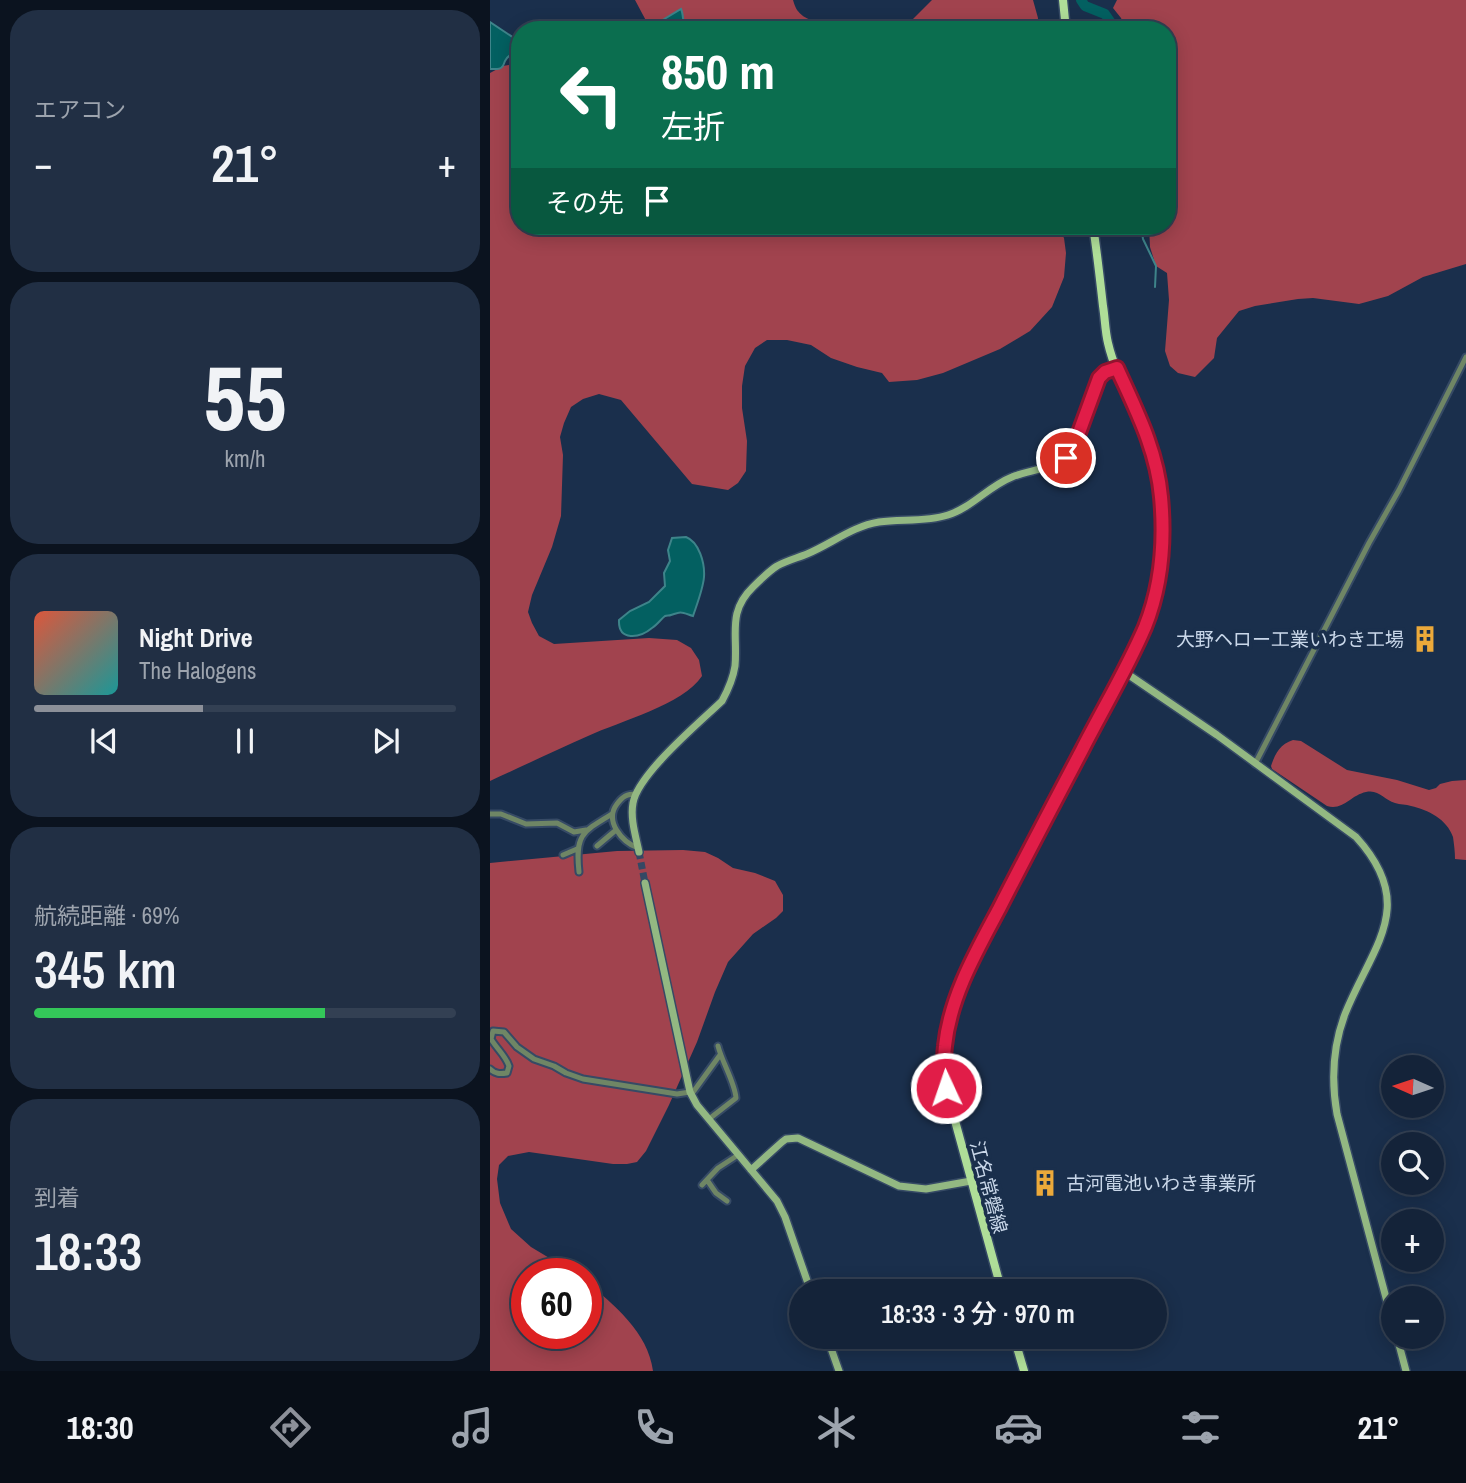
<!DOCTYPE html>
<html lang="ja">
<meta charset="utf-8">
<style>
body{margin:0;font-family:"Archivo Narrow","Noto Sans JP",sans-serif;background:#212f44;color:#f1f3f6;height:100vh;display:flex;flex-direction:column;font-size:26px;white-space:nowrap}
*{box-sizing:border-box;margin:0}
p{font-size:23px;color:#9da4ae}
.icon{flex:none;width:38px;height:38px;fill:none;stroke:currentColor;stroke-width:2;stroke-linecap:round;stroke-linejoin:round}
.map{position:relative;flex:1;overflow:hidden}
.sheet{display:flex;flex-direction:column;gap:10px;padding:10px;background:#0b131f;width:490px}
.sheet>*{flex:none}
.hud{position:absolute;left:21px;top:21px;width:665px;height:214px;border-radius:28px;box-shadow:0 4px 18px #0003,0 0 0 2px #334053;background:#0b6e4f;color:#fff;overflow:hidden}
.needle{width:46px;rotate:273deg}
.buttons{position:absolute;left:891px;top:1055px;display:grid;gap:14px}
.buttons a{display:grid;place-items:center;width:63px;height:63px;border-radius:50%;background:#142339;box-shadow:0 4px 18px #0003,0 0 0 2px #334053;font-size:35px}
.speed{position:absolute;left:21px;top:1258px;display:flex;gap:14px;font-size:35px;font-weight:700;text-align:center}
.speed>*{display:grid;place-content:center;width:91px;height:91px;border-radius:50%;background:#142339;box-shadow:0 4px 18px #0003,0 0 0 2px #334053;line-height:1}
.speed .limit{border:10px solid #d22;background:#fff;color:#111}
.pin{position:absolute;display:grid;place-items:center;width:60px;height:60px;color:#fff;margin:-30px;border:4px solid #fff;border-radius:50%;box-shadow:0 2px 7px #0007}
.me{position:absolute;width:77px;margin:-38px;rotate:357deg;stroke-linejoin:round;filter:drop-shadow(0 0 5px #0008)}
.turn{display:flex;align-items:center;gap:24px;height:147px;padding:0 35px;font-size:32px}
.turn .icon{width:91px;height:91px;stroke-width:2.5}
.turn b{display:block;font-size:49px;line-height:60px}
.then{display:flex;align-items:center;height:66px;padding:0 35px;background:#0003;gap:14px;font-size:26px}
.big{font-size:52px;font-weight:600;line-height:1.1}
.sheet .card{flex:1;display:flex;flex-direction:column;justify-content:center;gap:10px;min-width:0;padding:0 24px;border-radius:28px;background:#212f44}
.sheet .dial{align-items:center;gap:0}
.dial b{font-size:91px;line-height:1}
.song{display:flex;align-items:center;gap:21px}
.cover{width:84px;height:84px;border-radius:10px;background:linear-gradient(135deg,hsl(10 70% 55%),hsl(180 70% 35%))}
.played{height:7px;border-radius:4px;background:linear-gradient(90deg,#8c9099 40%,#334053 40%)}
.keys{display:flex;justify-content:space-around;direction:ltr}
.heat{display:flex;justify-content:space-between;align-items:center;font-size:38px;direction:ltr}
.charge{height:10px;border-radius:5px;background:linear-gradient(90deg,#34c759 69%,#334053 0)}
.trip{position:absolute;left:299px;top:1279px;width:378px;height:70px;border-radius:35px;background:#142339;box-shadow:0 4px 18px #0003,0 0 0 2px #334053;font-weight:600;line-height:70px;text-align:center}
.dock{display:flex;height:112px;justify-content:space-around;align-items:center;background:#080e17;color:#9da4ae}
.dock .icon{width:49px;height:49px}
.dock .active{color:#8c9099}
.dock b{font-size:32px;color:#f1f3f6}
main{display:flex;flex:1;min-height:0}
.map>svg:first-child{display:block}
.forest{fill:#a1434e}
.water{fill:#036061;stroke:#3e848a;stroke-width:2}
.lines{fill:none;stroke-linecap:round;stroke-linejoin:round}
.stream{stroke:#3e848a;stroke-width:2}
.river{stroke:#036061;stroke-width:10}
.secondary-tunnel{stroke:#344864;stroke-width:7;stroke-dasharray:7 3.5;stroke-linecap:butt}
.street-casing{stroke:#364a65;stroke-width:9}
.secondary-casing{stroke:#364a65;stroke-width:10}
.primary-casing{stroke:#364a65;stroke-width:11}
.street{stroke:#6f8665;stroke-width:5}
.secondary{stroke:#93b882;stroke-width:7}
.primary{stroke:#afde98;stroke-width:8}
.route-casing{stroke:#92132f;stroke-width:18}
.route{stroke:#e11d48;stroke-width:12}
.labels{text-anchor:middle;stroke-width:7;stroke-linejoin:round;paint-order:stroke}
.poi-label{font-size:19px;fill:#c9d7e9;stroke:#1a2f4c;text-anchor:end}
.street-label{font-size:19px;fill:#c9d7e9;stroke:#1a2f4c}
</style>
<main>
<section class="sheet">
<div class="card"><p>エアコン</p>
<div class="heat"><a>−</a><b class="big">21°</b><a>+</a></div>
</div>
<div class="card dial"><b>55</b><p>km/h</p></div>
<div class="card">
<div class="song"><i class="cover"></i><div><b>Night Drive</b><p>The Halogens</p></div></div>
<div class="played"></div>
<div class="keys"><svg class="icon" aria-label="previous" viewBox="0 0 24 24"><path d="M18 5L8 12l10 7zM5 5v14"/></svg><svg class="icon" aria-label="pause" viewBox="0 0 24 24"><path d="M8 5v14M16 5v14"/></svg><svg class="icon" aria-label="next" viewBox="0 0 24 24"><path d="M6 5l10 7-10 7zM19 5v14"/></svg></div>
</div>
<div class="card"><p>航続距離 · 69%</p><b class="big">345 km</b><div class="charge"></div></div>
<div class="card"><p>到着</p><b class="big">18:33</b></div>
</section>
<div class="map">
<svg width="976" height="1371" viewBox="0 0 976 1371">
<rect width="100%" height="100%" fill="#1a2f4c"/>
<path class="forest" d="M145,0H303C304,3 305,7 307,10C320,29 366,26 387,27L390,30H161Z
M442,0H543L548,18L547,30H412Z
M627,0H976V264L933,277L898,296L869,304L823,298L808,299L765,306L749,311L727,338L724,358L705,377L688,373L680,366L675,351L679,300L677,273L666,266L660,247L659,226H677V30H636L631,18L623,8Z
M30,63V226H567L574,238L576,253L574,277L562,307L540,331L510,349L453,373L427,380L399,382L392,373L367,367L341,358L321,345L297,340H277L265,348L255,366L252,386V408L257,441L256,471L248,483L238,490L202,484L131,400L109,394L93,399L81,407L74,423L70,437L73,455L71,516L62,547L42,595L38,612L42,623L49,636L64,644L159,638L187,640L201,648L209,660L212,676C193,705 130,721 98,736C66,750 33,766 0,781V73L13,66Z
M803,740L811,741L857,770L907,780L939,790L946,788L950,784L962,781L976,780V860L965,859C965,852 964,844 963,837C957,819 938,810 921,806C916,804 910,805 905,803C894,800 889,789 876,792C861,795 853,811 837,806L782,769L781,766C785,754 790,744 803,740Z
M193,850L215,852L228,858L243,868L265,873L285,881L293,895V911L286,918L263,934L238,962L225,992L207,1042L179,1105L156,1151L147,1162L137,1164H123L39,1152L18,1156L9,1165L7,1179L10,1203L21,1229L41,1247L86,1274H37V1334H96V1281C124,1305 158,1332 163,1371H0V863L127,851Z"/>
<path class="water" d="M191,9C194,15 192,23 196,30H161V27Z
M0,22L30,42C28,55 20,51 15,61C14,63 14,65 12,67C10,70 4,69 0,69Z
M196,537C209,542 215,563 214,577C213,589 207,604 203,616C191,612 192,611 181,615C179,616 177,615 175,616C171,619 167,625 162,628C150,638 128,642 129,620L140,611L159,602L175,586L174,573L180,561L178,550L182,538Z"/>
<g class="lines">
<path class="stream" d="M651,226L653,239L666,266L665,287"/>
<path class="river" d="M591,0L595,6L615,14L626,30"/>
<path class="secondary-tunnel" d="M149,852L155,883"/>
<defs>
<path id="street" d="M765,764L879,543L909,490L976,357
M146,794C137,794 133,796 127,804C114,821 132,842 148,848
M0,814H11L36,824L67,823L84,832L96,830
M107,846L126,830
M73,855L87,849
M89,872C85,835 92,832 122,814
M0,1069C5,1074 10,1074 17,1073L19,1066C15,1055 7,1049 1,1039L3,1031L14,1032L27,1047L44,1059L64,1066L76,1073L93,1079L187,1094L200,1092
M201,1095L230,1055
M219,1119L246,1098C245,1083 232,1062 228,1046
M217,1180L226,1193L237,1201
M212,1185L228,1168L248,1155"/>
<path id="secondary" d="M633,671L727,735L866,837C929,906 882,946 855,1014C843,1046 841,1080 847,1114L903,1324
M149,852C146,837 140,819 143,803C148,774 209,723 232,701C238,690 243,679 245,666C248,635 237,612 263,587C270,580 279,571 287,566C296,561 307,558 317,554C341,544 363,526 389,522C412,519 436,522 458,515C481,508 499,486 522,477C541,469 571,469 583,449L609,378L615,372L627,367
M155,883L200,1092L207,1105L287,1201L295,1217L321,1292
M261,1170L292,1142L296,1139L308,1138L409,1186L436,1189L481,1181
M337,1337L349,1371
M907,1337L916,1371"/>
<path id="primary" d="M573,0L576,30
M512,1292L456,1088L454,1048L458,1027L467,993L503,921L655,626C674,564 681,493 655,432C643,403 625,374 618,343C615,331 615,318 613,306C610,279 607,252 603,226
M524,1337L534,1371"/>
</defs>
<use href="#street" class="street-casing"/>
<use href="#secondary" class="secondary-casing"/>
<use href="#primary" class="primary-casing"/>
<use href="#street" class="street"/>
<use href="#secondary" class="secondary"/>
<use href="#primary" class="primary"/>
</g>
<g class="lines">
<defs>
<path id="route" d="M456,1088C455,1075 453,1060 455,1046C460,997 486,952 509,909C536,856 564,803 592,750C613,709 637,669 655,627C671,587 675,540 671,497C667,450 646,410 627,368L615,372L609,378L583,449L576,458"/>
</defs>
<use href="#route" class="route-casing"/>
<use href="#route" class="route"/>
</g>
<defs>
<symbol id="building-bare" viewBox="-9 -9 18 18"><path d="M-4-6H4V6H1V3H-1V6H-4ZM-2.5-4.3h1.7v1.8h-1.7ZM.8-4.3h1.7v1.8H.8ZM-2.5-1h1.7V.8h-1.7ZM.8-1h1.7V.8H.8Z" fill="#eca93a" stroke="#1a2f4c" stroke-width="2.5" paint-order="stroke"/></symbol>
</defs>
<g fill-rule="evenodd">
<use href="#building-bare" x="916" y="620" width="38" height="38"/>
<use href="#building-bare" x="536" y="1164" width="38" height="38"/>
</g>
<g class="labels">
<g class="poi-label">
<text x="914" y="646">大野ヘロー工業いわき工場</text>
<text x="576" y="1190" text-anchor="start">古河電池いわき事業所</text>
</g>
<g class="street-label">
<text transform="translate(499 1187) rotate(75)" y="7">江名常磐線</text>
</g>
</g>
</svg>
<div class="buttons">
<a><svg class="needle" viewBox="-14 -14 28 28"><path d="M0-13l5 13h-10z" fill="#e53935"/><path d="M0 13l5-13h-10z" fill="#9da4ae"/></svg></a>
<a><svg class="icon" aria-label="search" viewBox="0 0 24 24"><circle cx="10" cy="10" r="6"/><path d="M15 15l6 6"/></svg></a>
<a>+</a>
<a>−</a>
</div>
<div class="speed"><div class="limit">60</div></div>
<div class="pin" style="left:576px;top:458px;background:#d93025"><svg class="icon" aria-label="arrive" viewBox="0 0 24 24"><path d="M6 21V4h12l-3 4 3 4H6"/></svg></div>
<svg class="me" style="left:456px;top:1088px" viewBox="-20 -20 40 40"><circle r="17" fill="#e11d48" stroke="#fff" stroke-width="3"/><path d="M0-11L8 9 0 5-8 9z" fill="#fff"/></svg>
<div class="trip">18:33 · 3 分 · 970 m</div>
<div class="hud">
<div class="turn"><svg class="icon" aria-label="left" viewBox="0 0 24 24"><path d="M17 20v-9H6M10 6l-5 5 5 5"/></svg><div><b>850 m</b>左折</div></div>
<div class="then">その先<svg class="icon" aria-label="arrive" viewBox="0 0 24 24"><path d="M6 21V4h12l-3 4 3 4H6"/></svg></div>
</div>
</div>
</main>
<nav class="dock">
<b>18:30</b>
<svg class="icon active" aria-label="directions" viewBox="0 0 24 24"><path d="M12 3l9 9-9 9-9-9zM9 14v-3h6M13 9l2 2-2 2"/></svg>
<svg class="icon" aria-label="music" viewBox="0 0 24 24"><path d="M9 18V5l10-2v13"/><circle cx="6" cy="18" r="3"/><circle cx="16" cy="16" r="3"/></svg>
<svg class="icon" aria-label="phone" viewBox="0 0 24 24"><path d="M5 4h4l2 5-3 2q2 4 5 5l2-3 5 2v4C11 20 4 13 5 4z"/></svg>
<svg class="icon" aria-label="climate" viewBox="0 0 24 24"><path d="M12 3v18M4 7l16 10M4 17L20 7"/></svg>
<svg class="icon" aria-label="car" viewBox="0 0 24 24"><path d="M5 17H2v-5l4-1 3-4h7l3 4 3 1v5h-3M9 17h6M6 11h13"/><circle cx="7" cy="17" r="2"/><circle cx="17" cy="17" r="2"/></svg>
<svg class="icon" aria-label="filters" viewBox="0 0 24 24"><path d="M4 7h16M4 17h16"/><circle cx="9" cy="7" r="2"/><circle cx="15" cy="17" r="2"/></svg>
<b>21°</b>
</nav>
